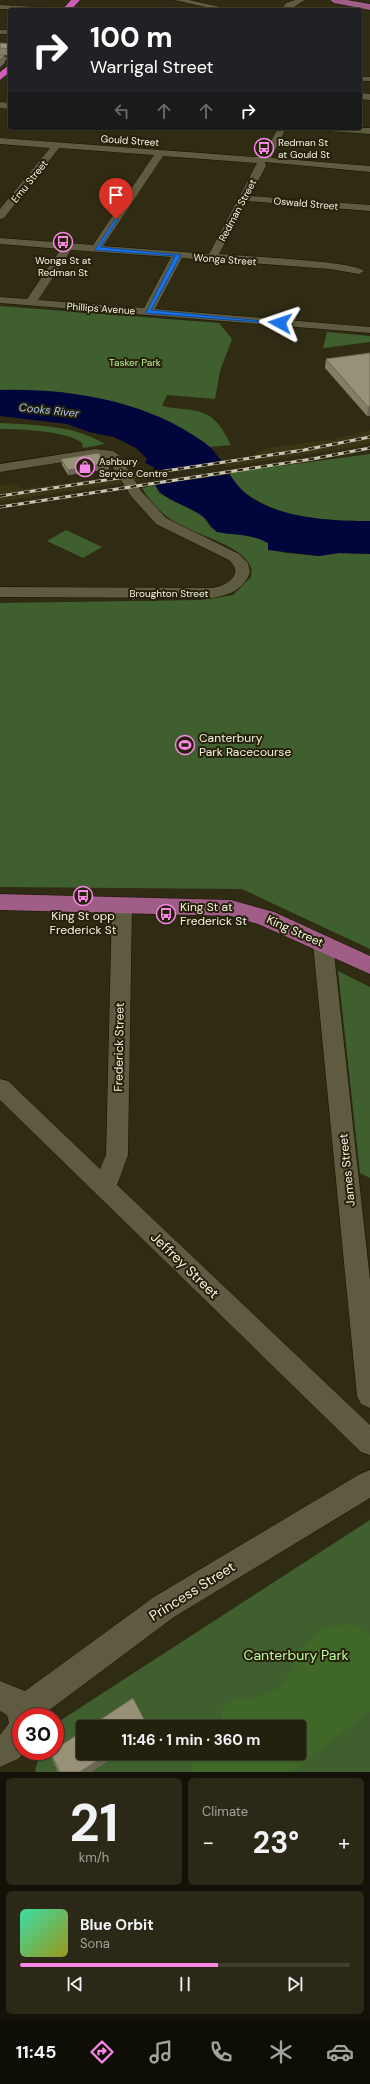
<!DOCTYPE html>
<meta charset="utf-8">
<style>
body{margin:0;font-family:"DM Sans",sans-serif;background:#2c2817;color:#f1f3f6;height:100vh;display:flex;flex-direction:column;font-size:15px;white-space:nowrap}
*{box-sizing:border-box;margin:0}
p{font-size:13px;color:#a3a39e}
.icon{flex:none;width:22px;height:22px;fill:none;stroke:currentColor;stroke-width:2;stroke-linecap:round;stroke-linejoin:round}
.map{position:relative;height:1772px;overflow:hidden}
.drawer{display:flex;flex-direction:column;gap:6px;padding:6px;background:#141208;flex:1}
.drawer>*{flex:none}
.guide{position:absolute;left:8px;top:8px;width:354px;height:122px;border-radius:4px;box-shadow:0 1px 3px #0004,0 0 0 1px #413e2e;background:#202124;color:#fff;overflow:hidden}
.speed{position:absolute;left:12px;top:1708px;display:flex;gap:8px;font-size:20px;font-weight:700;text-align:center}
.speed>*{display:grid;place-content:center;width:52px;height:52px;border-radius:50%;background:#24200e;box-shadow:0 1px 3px #0004,0 0 0 1px #413e2e;line-height:1}
.speed .limit{border:6px solid #d22;background:#fff;color:#111}
.pin{position:absolute;display:grid;place-items:center;width:34px;height:34px;color:#fff;margin:-41px -17px;border-radius:50% 50% 50% 0;rotate:-45deg;box-shadow:0 0 4px #0007}
.pin .icon{rotate:45deg}
.me{position:absolute;width:44px;margin:-22px;rotate:275deg;stroke-linejoin:round;filter:drop-shadow(0 0 3px #0008)}
.turn{display:flex;align-items:center;gap:14px;height:84px;padding:0 16px;font-size:18px}
.turn .icon{width:52px;height:52px;stroke-width:2.5}
.turn b{display:block;font-size:28px;line-height:34px}
.lanes{display:flex;align-items:center;height:38px;padding:0 16px;background:#0003;justify-content:center;gap:20px;direction:ltr}
.lanes .off{opacity:.35}
.big{font-size:30px;font-weight:700;line-height:1.1}
.drawer .widget{flex:1;display:flex;flex-direction:column;justify-content:center;gap:6px;min-width:0;padding:0 14px;border-radius:6px;background:#2c2817}
.drawer .dial{align-items:center;gap:0}
.dial b{font-size:52px;line-height:1}
.song{display:flex;align-items:center;gap:12px}
.cover{width:48px;height:48px;border-radius:6px;background:linear-gradient(135deg,hsl(160 70% 55%),hsl(60 70% 35%))}
.played{height:4px;border-radius:2px;background:linear-gradient(90deg,#f987e8 60%,#413e2e 60%)}
.keys{display:flex;justify-content:space-around;direction:ltr}
.heat{display:flex;justify-content:space-between;align-items:center;font-size:22px;direction:ltr}
.drawer .tiles{flex:1;display:grid;gap:6px;grid-template-columns:1fr 1fr}
.widget:last-child{grid-column:span 2}
.trip{position:absolute;left:76px;top:1720px;width:230px;height:40px;border-radius:4px;background:#24200e;box-shadow:0 1px 3px #0004,0 0 0 1px #413e2e;font-weight:700;line-height:40px;text-align:center}
.menu{display:flex;height:64px;justify-content:space-around;align-items:center;background:#0e0d06;color:#a3a39e}
.menu .icon{width:28px;height:28px}
.menu .active{color:#f987e8}
.menu b{font-size:18px;color:#f1f3f6}
.map>svg:first-child{display:block}
.built{fill:#3b3515}
.green{fill:#3f5f2f;fill-rule:evenodd}
.forest{fill:#3f6728}
.water{fill:#00053b}
.pier{fill:#302b13}
.lines{fill:none;stroke-linecap:round;stroke-linejoin:round}
.minor-casing{stroke:#181300;stroke-width:1}
.major-casing{stroke:#181300;stroke-width:1}
.highway-casing{stroke:#181300;stroke-width:1}
.minor{fill:#5f5b41;fill-rule:evenodd}
.major{fill:#a05d88;fill-rule:evenodd}
.highway{fill:#cb5fb7;fill-rule:evenodd}
.rail-casing{stroke:#c9c6b5;stroke-width:3}
.rail{stroke:#262109;stroke-width:2;stroke-dasharray:6;stroke-linecap:butt}
.wall{fill:#827e66}
.shaded-wall{fill:#6a6653}
.building{fill:#979277;stroke:#6a6653}
.route{fill:#1a73e8;stroke:#114b97}
.labels{text-anchor:middle;stroke-width:4;stroke-linejoin:round;paint-order:stroke}
.far-street-label{font-size:10px;fill:#f7f4e6;stroke:#262109}
.far-poi-label{font-size:10px;fill:#f7f4e6;stroke:#262109;text-anchor:start}
.far-park-label{font-size:10px;fill:#bbf89e;stroke:#262109}
.far-water-label{font-size:11px;font-style:italic;fill:#aac6fa;stroke:#262109}
.poi-label{font-size:12px;fill:#f7f4e6;stroke:#262109;text-anchor:start}
.street-label{font-size:12px;fill:#f7f4e6;stroke:#262109}
.near-street-label{font-size:14px;fill:#f7f4e6;stroke:#262109}
.near-park-label{font-size:14px;fill:#bbf89e;stroke:#262109}
</style>
<div class="map">
<svg width="370" height="1772" viewBox="0 0 370 1772">
<rect width="100%" height="100%" fill="#302b13"/>
<path class="built" d="M370,430V443L349,448L0,502V485L12,484L24,489L248,458L266,448L335,439Z"/>
<path class="green" d="M0,306L219,323L232,339L220,371L215,399L167,395L162,406C200,413 212,405 231,445L209,447L173,424L156,416L103,400L61,392L0,390Z
M327,332L370,336V342L323,348Z
M0,423C35,425 74,425 105,444L83,448L82,443C68,431 19,429 0,429Z
M370,454V521C328,521 279,519 244,492C238,487 233,480 228,473Z
M156,485L159,493L203,516L211,528L227,534L234,533L260,538L268,543V549L286,553L319,556L339,553L370,554V949L242,889L0,887V603L201,600L233,595L251,577C251,574 252,570 251,568C245,547 199,535 181,526C164,517 151,504 142,488Z
M66,530L102,547L83,558L47,541Z
M338,971L370,987V1178L360,1173Z
M370,1520V1772H35L40,1751H55V1724ZM83,1727H299V1753H83Z"/>
<path class="forest" d="M351,1624L370,1635V1711L292,1772H190L194,1753H299V1727H215L220,1723L222,1710L233,1699H254L277,1689L291,1673L300,1651L320,1629Z"/>
<path class="water" d="M0,390C69,388 148,401 205,443C221,455 227,474 240,488C270,519 330,521 370,521V554L339,553L319,556L268,550V543C251,534 234,535 217,532C211,527 208,520 202,516C184,501 147,500 154,467L145,463L147,459L136,448L114,437L89,432L67,424L0,416Z"/>
<path class="pier" d="M223,461L231,474L154,485L151,472Z"/>
<g class="lines">
<defs>
<path id="minor" d="M174,0H189L234,10H219Z
M295,0H305L289,10H281L286,3Z
M0,5L55,8L59,10L0,9Z
M0,30H10V34H0Z
M0,56L10,57V61L0,60Z
M360,77H370V81H360Z
M360,93L370,94V100L360,99Z
M0,102L10,103V109L0,108Z
M278,128H286L271,158L370,166V172L265,162L266,166L250,196L370,205V211L247,201L219,254C239,256 357,261 364,271L359,274L330,269L182,258L155,309L370,327V333L0,303V297L27,299L61,249L0,244V238L93,245L154,155L59,148L4,218L0,219V209L50,148L0,144V138L254,157L263,156ZM163,156L257,163L209,254L103,246ZM71,250L171,257L144,308L38,300Z
M324,128H370V134L328,131Z
M95,449L113,451L119,455L141,491L166,518L239,554L248,563L250,572C244,590 229,595 212,598L0,597V587L212,588C227,586 245,574 229,560L156,524L131,496L109,461L105,458L95,457L0,472V464Z
M122,898L129,900L132,905L128,1155L117,1185L370,1425V1455L361,1452L0,1100V1079L8,1081L100,1169L106,1155L112,905L115,900Z
M323,937L330,939L333,944L370,1280V1408L361,1404L357,1396L313,944L316,939Z
M370,1470V1498L174,1617L40,1717H21V1751H26L18,1759L0,1767V1735L9,1723L7,1715L0,1711V1681L25,1691L154,1597L360,1474Z"/>
<path id="major" d="M330,0H347L370,4V10L334,3Z
M0,894L231,900L274,912L370,956V974L258,924L231,916L0,910Z"/>
<path id="highway" d="M71,0H80L71,10H62Z
M10,64V72L0,80V72Z"/>
</defs>
<use href="#minor" class="minor-casing"/>
<use href="#major" class="major-casing"/>
<use href="#highway" class="highway-casing"/>
<use href="#minor" class="minor"/>
<use href="#major" class="major"/>
<use href="#highway" class="highway"/>
<defs>
<path id="rail" d="M0,496L304,450L370,437
M0,507L312,459L370,448"/>
</defs>
<use href="#rail" class="rail-casing"/>
<use href="#rail" class="rail"/>
</g>
<path class="wall" d="M0,43L10,44V56L4,55L5,62L0,67Z
M370,353V416H367L325,368L326,359Z
M61,459L109,463V469L68,475L62,465Z
M50,1752L83,1753H120L91,1772H58L52,1758Z"/>
<path class="shaded-wall" d="M4,55L5,62L0,67V60Z
M370,406V416H367L368,407Z
M109,463V469L68,475V470Z
M109,1753H120L91,1772H80Z"/>
<path class="building" d="M0,43L10,44V49L0,48Z
M0,55H4L0,60Z
M370,353V406L368,407L326,359Z
M98,453L109,463L68,470L61,459Z
M133,1698L148,1727H89Z
M83,1731V1753H109L80,1772H60L50,1752L55,1751V1749Z"/>
<path class="route" d="M116,218L118,219L100,247L181,255L151,310L283,323L280,324L146,313L175,256L95,250Z"/>
<defs>
<symbol id="bus-ring" viewBox="-11 -11 22 22"><circle r="9.5" fill="#262109" stroke="#f987e8" stroke-width="1.5"/><path d="M-5-6H5V4H4V6H2V4H-2V6H-4V4H-5ZM-3.5-4V0h7V-4ZM-3.5 1.2v1.5H-2V1.2ZM2 1.2v1.5H3.5V1.2Z" fill="#f987e8"/></symbol>
<symbol id="shop-ring" viewBox="-11 -11 22 22"><circle r="9.5" fill="#262109" stroke="#f987e8" stroke-width="1.5"/><path d="M-5-2.5h2.3a2.7 3.5 0 0 1 5.4 0H5L5.5 6h-11ZM-1.5-2.5h3a1.5 2.3 0 0 0-3 0Z" fill="#f987e8"/></symbol>
<symbol id="stadium-ring" viewBox="-11 -11 22 22"><circle r="9.5" fill="#262109" stroke="#f987e8" stroke-width="1.5"/><path d="M0-5a6.5 5 0 1 0 0 10a6.5 5 0 1 0 0-10ZM-3.5-1.8h7v3.6h-7Z" fill="#f987e8"/></symbol>
</defs>
<g fill-rule="evenodd">
<use href="#bus-ring" x="253" y="137" width="22" height="22"/>
<use href="#bus-ring" x="52" y="231" width="22" height="22"/>
<use href="#shop-ring" x="74" y="456" width="22" height="22"/>
<use href="#stadium-ring" x="174" y="734" width="22" height="22"/>
<use href="#bus-ring" x="72" y="885" width="22" height="22"/>
<use href="#bus-ring" x="155" y="903" width="22" height="22"/>
</g>
<g class="labels">
<g class="far-street-label">
<text transform="translate(130 140) rotate(4)" y="4">Gould Street</text>
<text transform="translate(29 181) rotate(-51)" y="4">Emu Street</text>
<text transform="translate(306 203) rotate(5)" y="4">Oswald Street</text>
<text transform="translate(237 210) rotate(-62)" y="4">Redman Street</text>
<text transform="translate(225 259) rotate(4)" y="4">Wonga Street</text>
<text transform="translate(101 308) rotate(4)" y="4">Phillips Avenue</text>
<text x="169" y="597">Broughton Street</text>
</g>
<g class="far-poi-label">
<text x="278" y="146">Redman St<tspan x="278" dy="12">at Gould St</tspan></text>
<text x="63" y="264" text-anchor="middle">Wonga St at<tspan x="63" dy="12">Redman St</tspan></text>
<text x="99" y="465">Ashbury<tspan x="99" dy="12">Service Centre</tspan></text>
</g>
<g class="far-park-label">
<text x="135" y="366">Tasker Park</text>
</g>
<g class="far-water-label">
<text transform="translate(49 410) rotate(6)" y="4">Cooks River</text>
</g>
<g class="poi-label">
<text x="199" y="742">Canterbury<tspan x="199" dy="14">Park Racecourse</tspan></text>
<text x="180" y="911">King St at<tspan x="180" dy="14">Frederick St</tspan></text>
<text x="83" y="920" text-anchor="middle">King St opp<tspan x="83" dy="14">Frederick St</tspan></text>
</g>
<g class="street-label">
<text transform="translate(295 931) rotate(24)" y="4">King Street</text>
<text transform="translate(119 1047) rotate(-89)" y="4">Frederick Street</text>
<text transform="translate(347 1170) rotate(-96)" y="4">James Street</text>
</g>
<g class="near-street-label">
<text transform="translate(185 1265) rotate(44)" y="5">Jeffrey Street</text>
<text transform="translate(192 1591) rotate(-32)" y="5">Princess Street</text>
</g>
<g class="near-park-label">
<text x="296" y="1660">Canterbury Park</text>
</g>
</g>
</svg>
<div class="speed"><div class="limit">30</div></div>
<div class="pin" style="left:116px;top:219px;background:#d93025"><svg class="icon" aria-label="arrive" viewBox="0 0 24 24"><path d="M6 21V4h12l-3 4 3 4H6"/></svg></div>
<svg class="me" style="left:280px;top:323px" viewBox="-20 -20 40 40"><path d="M0-17L14 15 0 8-14 15z" fill="#1a73e8" stroke="#fff" stroke-width="4"/></svg>
<div class="trip">11:46 · 1 min · 360 m</div>
<div class="guide">
<div class="turn"><svg class="icon" aria-label="right" viewBox="0 0 24 24"><path d="M7 20v-9h11M14 6l5 5-5 5"/></svg><div><b>100 m</b>Warrigal Street</div></div>
<div class="lanes"><svg class="icon off" aria-label="left" viewBox="0 0 24 24"><path d="M17 20v-9H6M10 6l-5 5 5 5"/></svg><svg class="icon off" aria-label="ahead" viewBox="0 0 24 24"><path d="M12 20V5M6 11l6-6 6 6"/></svg><svg class="icon off" aria-label="ahead" viewBox="0 0 24 24"><path d="M12 20V5M6 11l6-6 6 6"/></svg><svg class="icon" aria-label="right" viewBox="0 0 24 24"><path d="M7 20v-9h11M14 6l5 5-5 5"/></svg></div>
</div>
</div>
<section class="drawer">
<div class="tiles">
<div class="widget dial"><b>21</b><p>km/h</p></div>
<div class="widget"><p>Climate</p>
<div class="heat"><a>−</a><b class="big">23°</b><a>+</a></div>
</div>
<div class="widget">
<div class="song"><i class="cover"></i><div><b>Blue Orbit</b><p>Sona</p></div></div>
<div class="played"></div>
<div class="keys"><svg class="icon" aria-label="previous" viewBox="0 0 24 24"><path d="M18 5L8 12l10 7zM5 5v14"/></svg><svg class="icon" aria-label="pause" viewBox="0 0 24 24"><path d="M8 5v14M16 5v14"/></svg><svg class="icon" aria-label="next" viewBox="0 0 24 24"><path d="M6 5l10 7-10 7zM19 5v14"/></svg></div>
</div>
</div>
</section>
<nav class="menu">
<b>11:45</b>
<svg class="icon active" aria-label="directions" viewBox="0 0 24 24"><path d="M12 3l9 9-9 9-9-9zM9 14v-3h6M13 9l2 2-2 2"/></svg>
<svg class="icon" aria-label="music" viewBox="0 0 24 24"><path d="M9 18V5l10-2v13"/><circle cx="6" cy="18" r="3"/><circle cx="16" cy="16" r="3"/></svg>
<svg class="icon" aria-label="phone" viewBox="0 0 24 24"><path d="M5 4h4l2 5-3 2q2 4 5 5l2-3 5 2v4C11 20 4 13 5 4z"/></svg>
<svg class="icon" aria-label="climate" viewBox="0 0 24 24"><path d="M12 3v18M4 7l16 10M4 17L20 7"/></svg>
<svg class="icon" aria-label="car" viewBox="0 0 24 24"><path d="M5 17H2v-5l4-1 3-4h7l3 4 3 1v5h-3M9 17h6M6 11h13"/><circle cx="7" cy="17" r="2"/><circle cx="17" cy="17" r="2"/></svg>
</nav>
